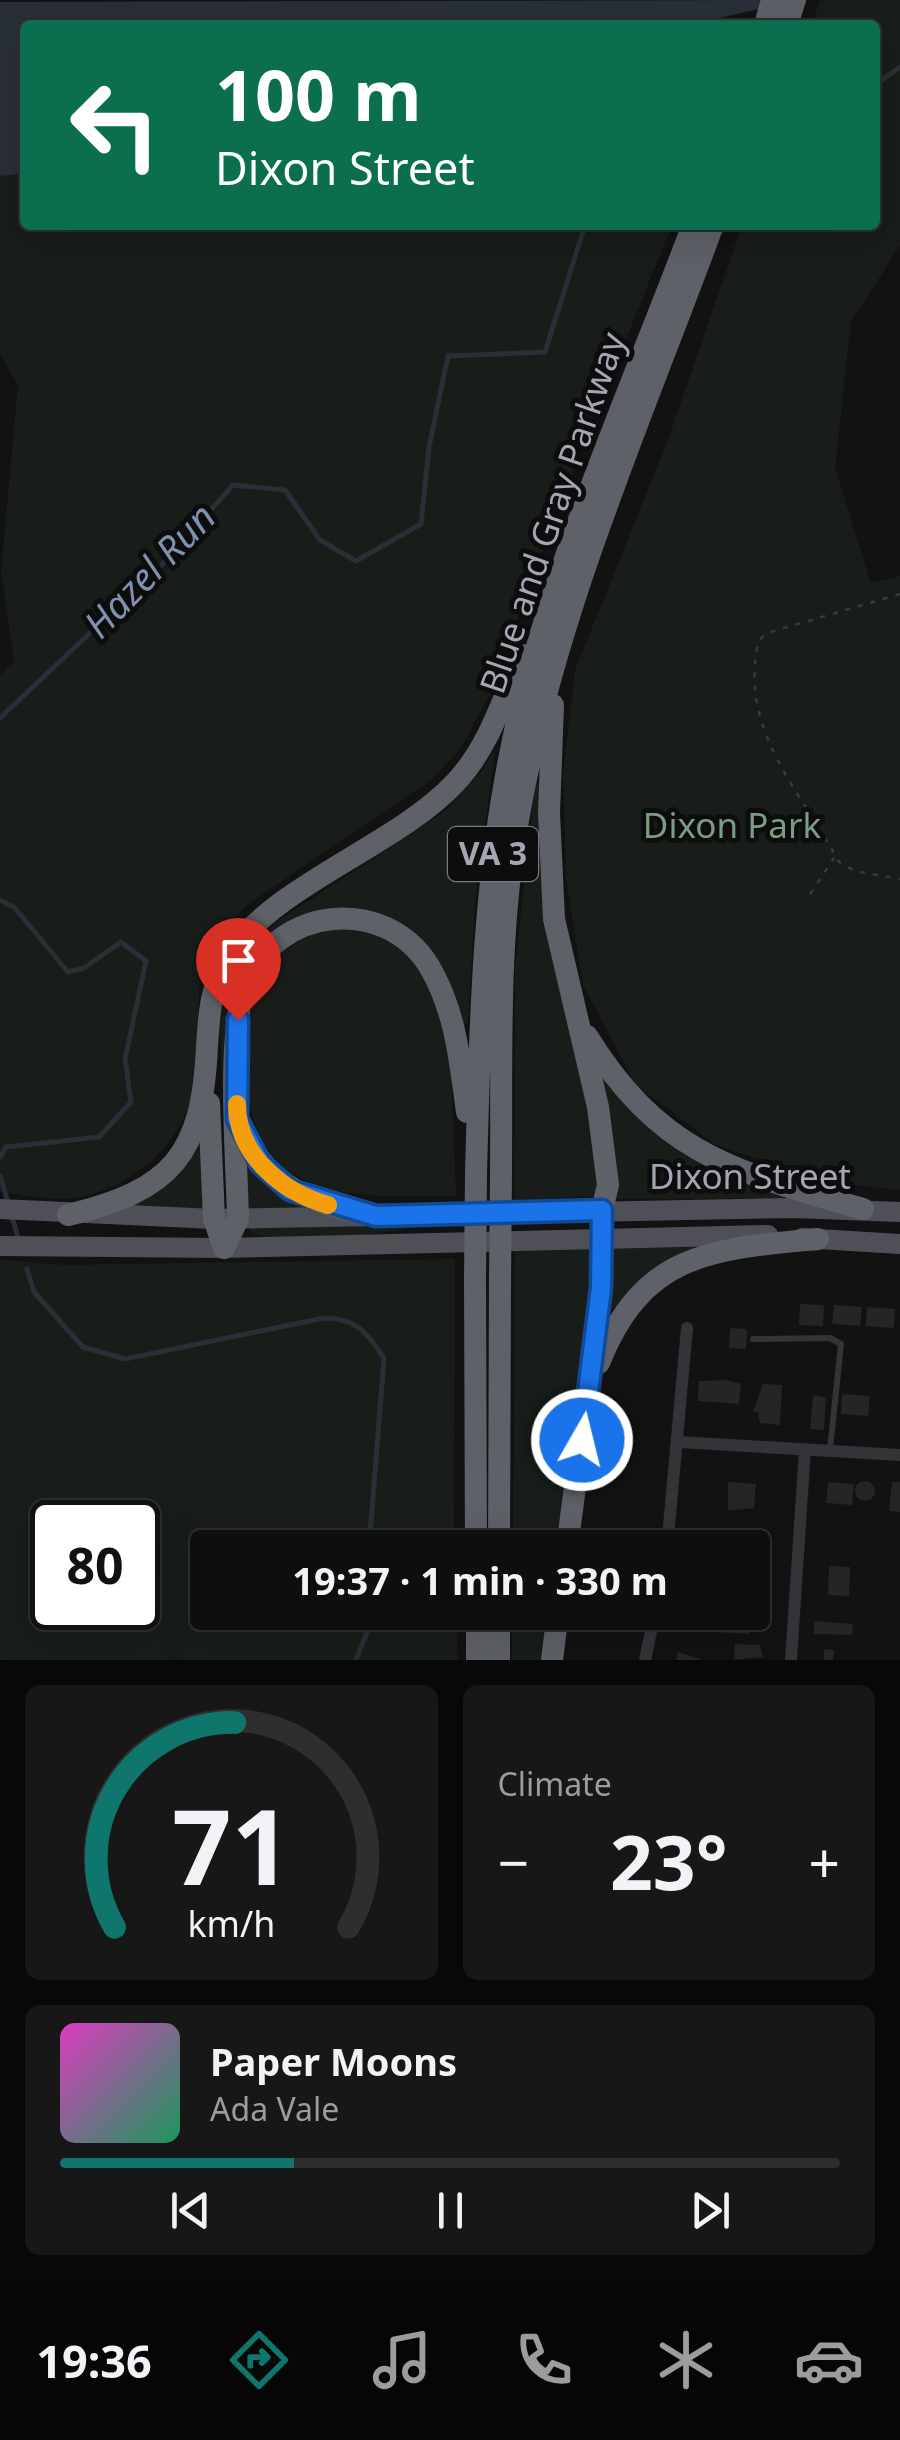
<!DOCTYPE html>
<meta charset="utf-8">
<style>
body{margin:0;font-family:"Noto Sans",sans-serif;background:#171717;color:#f1f3f6;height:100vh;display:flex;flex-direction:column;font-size:38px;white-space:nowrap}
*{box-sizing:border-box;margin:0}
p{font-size:32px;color:#9b9c9e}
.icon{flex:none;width:55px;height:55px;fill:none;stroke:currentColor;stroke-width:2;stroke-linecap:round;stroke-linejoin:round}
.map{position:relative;height:1660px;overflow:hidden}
.details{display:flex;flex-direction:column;gap:25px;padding:25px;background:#080808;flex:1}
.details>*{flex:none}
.banner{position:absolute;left:20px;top:20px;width:860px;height:210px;border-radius:10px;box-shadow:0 10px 40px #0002,0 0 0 2px #2e2e2e;background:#0b6e4f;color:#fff;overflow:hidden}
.speed{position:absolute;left:30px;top:1500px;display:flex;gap:20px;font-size:50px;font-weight:700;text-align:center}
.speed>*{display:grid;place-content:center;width:130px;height:130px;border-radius:50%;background:#0e0e0e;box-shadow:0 10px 40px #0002,0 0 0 2px #2e2e2e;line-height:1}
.speed .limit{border:5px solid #111;border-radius:15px;background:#fff;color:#111}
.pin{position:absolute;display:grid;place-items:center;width:85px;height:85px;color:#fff;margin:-102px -42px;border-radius:50% 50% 50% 0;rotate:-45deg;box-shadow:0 0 10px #0007}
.pin .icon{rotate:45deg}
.me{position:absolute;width:110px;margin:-55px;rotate:8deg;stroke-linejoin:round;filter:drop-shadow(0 0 8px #0008)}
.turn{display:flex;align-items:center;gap:35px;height:210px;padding:0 30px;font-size:45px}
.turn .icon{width:130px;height:130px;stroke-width:2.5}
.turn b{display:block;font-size:70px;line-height:85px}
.big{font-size:75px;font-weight:700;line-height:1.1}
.details .tile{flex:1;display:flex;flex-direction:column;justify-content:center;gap:15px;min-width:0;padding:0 35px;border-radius:15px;background:#171717}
.details .dial{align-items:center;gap:0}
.dial svg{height:260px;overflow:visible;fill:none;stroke:#2e2e2e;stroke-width:7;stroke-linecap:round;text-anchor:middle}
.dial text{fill:#f1f3f6;stroke:none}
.song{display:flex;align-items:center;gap:30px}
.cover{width:120px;height:120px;border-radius:15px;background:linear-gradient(135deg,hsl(310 70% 55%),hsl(150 70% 35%))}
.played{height:10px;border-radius:5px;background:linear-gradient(90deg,#0f766e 30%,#2e2e2e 30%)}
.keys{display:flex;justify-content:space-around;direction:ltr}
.heat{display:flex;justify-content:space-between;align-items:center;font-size:55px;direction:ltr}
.details .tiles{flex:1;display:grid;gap:25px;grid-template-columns:1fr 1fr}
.tile:last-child{grid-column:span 2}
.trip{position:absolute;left:190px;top:1530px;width:580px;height:100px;border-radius:10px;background:#0e0e0e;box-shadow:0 10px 40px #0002,0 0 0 2px #2e2e2e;font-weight:700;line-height:100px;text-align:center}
.tab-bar{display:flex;height:160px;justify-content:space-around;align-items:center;background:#060606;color:#9b9c9e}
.tab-bar .icon{width:70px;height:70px}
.tab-bar .active{color:#0f766e}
.tab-bar b{font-size:45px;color:#f1f3f6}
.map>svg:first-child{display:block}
.green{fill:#181d19;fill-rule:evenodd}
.water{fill:#292f36}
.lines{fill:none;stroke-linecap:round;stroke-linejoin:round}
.stream{stroke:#292f36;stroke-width:5}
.building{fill:#252527}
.path{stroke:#393a3f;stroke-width:2.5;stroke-dasharray:5 8;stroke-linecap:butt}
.lane{stroke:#333338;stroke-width:6}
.street{stroke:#333338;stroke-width:12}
.primary{stroke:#4f5057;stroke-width:20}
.highway{stroke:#5f6168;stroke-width:22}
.highway-bridge{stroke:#5f6168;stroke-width:22}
.route-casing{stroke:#114b97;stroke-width:25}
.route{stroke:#1a73e8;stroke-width:18}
.slow{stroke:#f59e0b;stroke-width:18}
.labels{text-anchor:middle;stroke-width:10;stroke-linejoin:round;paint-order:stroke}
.shield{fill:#0d0d0e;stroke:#777982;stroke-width:2.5}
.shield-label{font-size:32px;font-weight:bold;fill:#a4a7b3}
.street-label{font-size:35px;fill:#a4a7b3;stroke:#0d0d0e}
.park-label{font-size:35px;fill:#7c9d81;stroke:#0d0d0e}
.water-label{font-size:38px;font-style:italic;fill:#7d92ac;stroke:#0d0d0e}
</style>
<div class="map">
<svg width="900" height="1660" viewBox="0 0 900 1660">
<rect width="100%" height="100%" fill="#121213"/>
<path class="green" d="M820,0H900V246L851,321L835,468L871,583L900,576V1190L825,1182L716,1145L636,1085L583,985L566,878L563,773L575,670L668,440L742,225H875V25H811Z
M25,174V225H672L558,508L491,692L461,748L432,779L250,903C179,971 206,998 195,1080C187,1144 126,1196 61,1199C42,1199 20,1194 0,1192V676L14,661L1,571L18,384L0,355V176Z
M495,750L475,901L468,1024L460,1026L440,971L354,912L254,954L227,1208L220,1026L231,972L273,924L444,812L480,773Z
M535,784L542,785L539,852L547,939L589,1105L600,1190L595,1196L514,1200L515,968Z
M355,923L411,953L436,1002L451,1071L456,1196C402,1195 340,1203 292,1173C232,1136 229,999 278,952C299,931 327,927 355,923Z
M591,1057C661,1129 687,1169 788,1198L616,1199Z
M202,1133L204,1211L125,1206Z
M246,1162L275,1190L309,1208L249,1209Z
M411,1224V1227C372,1236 285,1247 249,1232L252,1228Z
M699,1247L640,1281L606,1317L612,1248Z
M593,1249L559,1547L513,1548L515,1251Z
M455,1259L454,1547L208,1548V1612L456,1613L458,1660H0V1260L65,1265ZM52,1522H138V1608H52Z
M512,1613H550L543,1660H512Z"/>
<path class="water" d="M799,0L688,25H25V174L0,176V2Z"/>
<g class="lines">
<path class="stream" d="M875,85L900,67
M0,718L158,569L233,485L285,490L320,540L356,561L421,524L429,447L448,356L545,352L585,225
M0,900L15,908L68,972L84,968L121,942L146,961L125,1059L131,1102L99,1137L6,1147L0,1157
M0,1176L8,1202
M11,1213L19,1241
M27,1269L34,1292L83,1347L125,1359L324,1318C355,1318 367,1332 384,1358L369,1548
M356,1660L375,1612"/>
</g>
<path class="building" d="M800,1304L824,1305L823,1326L799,1325Z
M834,1305L862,1307L860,1326L832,1324Z
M867,1307L895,1309L894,1328L866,1326Z
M730,1328L747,1329L746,1349L729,1348Z
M726,1380L741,1384L739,1404L698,1401L699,1381Z
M763,1384L782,1385L780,1425L760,1423L758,1412H753Z
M842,1394L870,1396L868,1416L841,1414Z
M813,1395L826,1398L824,1430L810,1429Z
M855 1491a10 10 0 1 1 20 0a10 10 0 1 1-20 0Z
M728,1482L756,1484L754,1508L728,1511Z
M828,1482L854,1484L852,1505L826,1503Z
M892,1482H900V1512L889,1511Z
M829,1566L850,1567L849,1596L828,1595Z
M702,1612L751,1614L749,1634L701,1631Z
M814,1621L853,1624L852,1635L814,1634Z
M735,1644L760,1645L763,1657L734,1660Z
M824,1649L834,1650L833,1660H824Z
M678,1652L700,1659L699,1660H676Z"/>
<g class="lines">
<path class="path" d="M900,594L767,633L759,640C737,728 800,790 839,862L855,871L900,879
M810,894L834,858"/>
<path class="lane" d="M753,1339L830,1338L841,1344L830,1449"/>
<path class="street" d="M679,1442L900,1455
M667,1548L687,1328
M645,1660L655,1612
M791,1660L805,1449"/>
<path class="primary" d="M0,1209L214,1219L794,1208L900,1212
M802,1238L900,1244
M0,1246L224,1248L768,1235"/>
<path class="highway" d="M765,25L772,0
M787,25L795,0
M553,705L549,813L554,919L598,1107L608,1185L602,1210L601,1288L567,1548
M587,1036C662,1157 738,1172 863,1209
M209,1103L214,1219L224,1248
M241,1127C267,1187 314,1205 376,1216
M476,1175C480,1019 483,862 520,709C561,544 633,384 693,225
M501,1175C502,1057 497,937 518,820C554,614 641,421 713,225
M68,1215C173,1190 202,1154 207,1047C209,1013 211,982 231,952C277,884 397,845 455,783C489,747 503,699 522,655
M224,1248L238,1219C237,1161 226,1033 246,984C276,907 384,894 429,966C456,1011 460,1062 467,1112
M475,1280L476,1548
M599,1363C643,1252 712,1249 818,1239
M499,1548L500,1280
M477,1612V1660
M499,1660V1612
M552,1660L558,1612"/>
<path class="highway-bridge" d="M475,1280L476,1175
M500,1280L501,1175"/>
</g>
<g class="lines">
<defs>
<path id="route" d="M238,1020L237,1119L260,1163L290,1190L376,1216L602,1210L601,1288L582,1440"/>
</defs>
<use href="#route" class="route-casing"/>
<use href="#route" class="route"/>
<path class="slow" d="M237,1104C237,1155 282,1192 328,1205"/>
</g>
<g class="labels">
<rect class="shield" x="448" y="827" width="90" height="54" rx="8"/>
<g class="shield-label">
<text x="493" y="865">VA 3</text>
</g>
<g class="street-label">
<text transform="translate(553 513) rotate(-71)" y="12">Blue and Gray Parkway</text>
<text x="750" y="1189">Dixon Street</text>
</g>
<g class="park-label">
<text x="732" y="838">Dixon Park</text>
</g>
<g class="water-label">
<text transform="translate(150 571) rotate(-46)" y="13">Hazel Run</text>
</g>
</g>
</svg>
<div class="speed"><div class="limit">80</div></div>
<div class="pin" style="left:238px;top:1020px;background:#d93025"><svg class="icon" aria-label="arrive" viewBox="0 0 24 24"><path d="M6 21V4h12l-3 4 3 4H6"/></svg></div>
<svg class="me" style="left:582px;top:1440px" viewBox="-20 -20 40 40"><circle r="17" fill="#1a73e8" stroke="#fff" stroke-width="3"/><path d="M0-11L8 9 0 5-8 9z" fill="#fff"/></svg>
<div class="trip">19:37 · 1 min · 330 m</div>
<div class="banner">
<div class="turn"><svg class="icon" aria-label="left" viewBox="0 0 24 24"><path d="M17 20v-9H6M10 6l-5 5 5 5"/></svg><div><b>100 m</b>Dixon Street</div></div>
</div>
</div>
<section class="details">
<div class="tiles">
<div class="tile dial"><svg viewBox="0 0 100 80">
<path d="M14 69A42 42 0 1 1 86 69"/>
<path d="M14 69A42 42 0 0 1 51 6" stroke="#0f766e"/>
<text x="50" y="56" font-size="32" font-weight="700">71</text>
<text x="50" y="72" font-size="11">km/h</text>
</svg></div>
<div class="tile"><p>Climate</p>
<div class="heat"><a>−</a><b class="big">23°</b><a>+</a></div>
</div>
<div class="tile">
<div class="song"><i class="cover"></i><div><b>Paper Moons</b><p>Ada Vale</p></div></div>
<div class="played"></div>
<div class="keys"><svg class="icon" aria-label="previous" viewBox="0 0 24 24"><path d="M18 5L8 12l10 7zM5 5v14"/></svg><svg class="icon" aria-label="pause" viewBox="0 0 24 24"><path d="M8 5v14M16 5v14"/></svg><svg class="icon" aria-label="next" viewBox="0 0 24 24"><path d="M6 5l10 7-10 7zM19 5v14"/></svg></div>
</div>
</div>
</section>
<nav class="tab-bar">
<b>19:36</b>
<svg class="icon active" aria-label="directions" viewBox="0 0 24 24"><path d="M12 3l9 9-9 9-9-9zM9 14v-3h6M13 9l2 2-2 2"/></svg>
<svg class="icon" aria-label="music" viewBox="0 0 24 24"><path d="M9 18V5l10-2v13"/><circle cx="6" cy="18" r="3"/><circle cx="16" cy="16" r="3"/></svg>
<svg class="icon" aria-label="phone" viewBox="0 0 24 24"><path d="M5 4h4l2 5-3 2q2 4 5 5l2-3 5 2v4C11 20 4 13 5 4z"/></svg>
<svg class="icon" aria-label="climate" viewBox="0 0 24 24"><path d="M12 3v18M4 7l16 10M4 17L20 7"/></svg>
<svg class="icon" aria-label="car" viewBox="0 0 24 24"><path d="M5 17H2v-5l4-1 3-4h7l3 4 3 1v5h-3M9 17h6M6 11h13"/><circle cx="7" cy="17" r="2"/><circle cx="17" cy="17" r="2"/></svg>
</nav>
